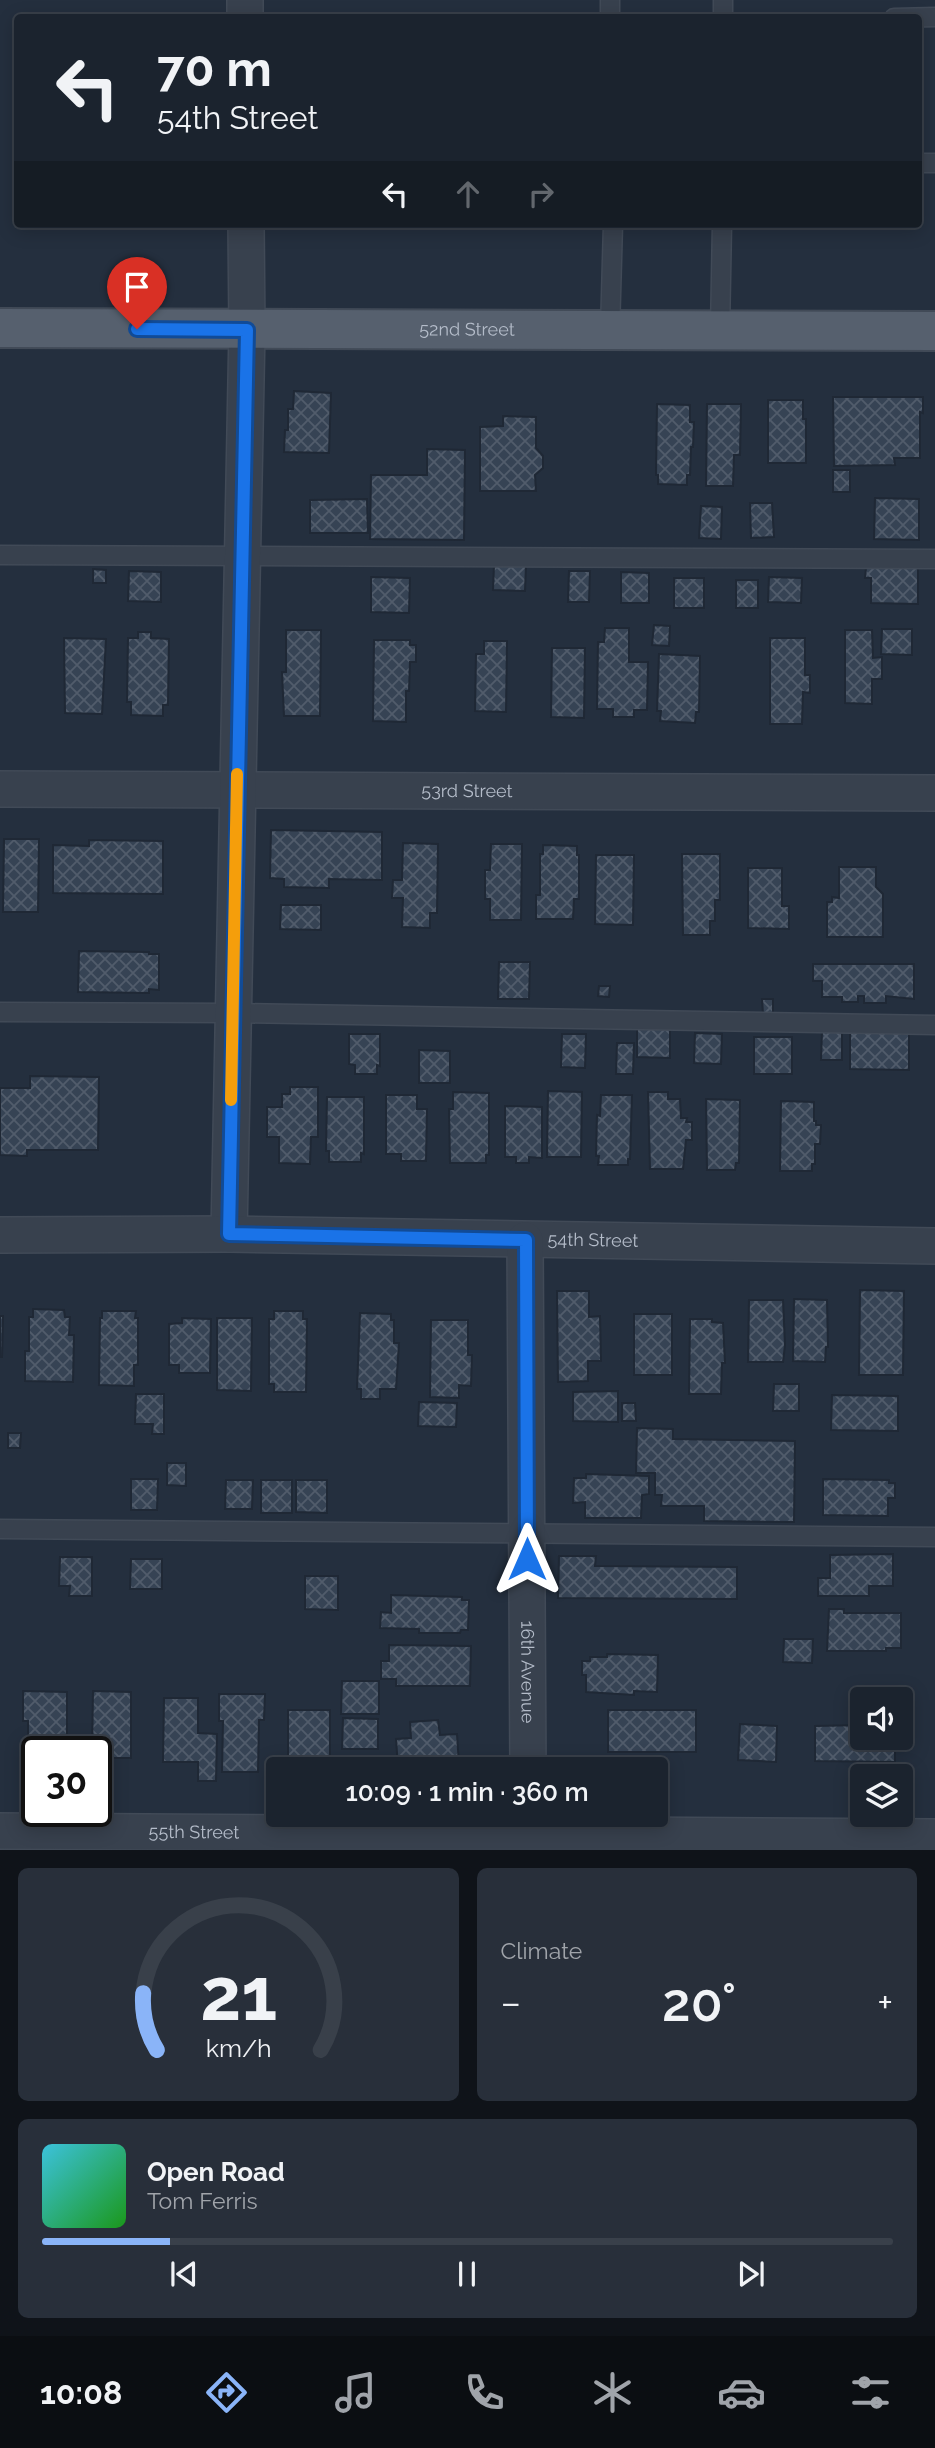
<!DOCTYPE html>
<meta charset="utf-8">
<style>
body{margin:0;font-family:Raleway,sans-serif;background:#282f3a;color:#f1f3f6;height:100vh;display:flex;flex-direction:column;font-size:26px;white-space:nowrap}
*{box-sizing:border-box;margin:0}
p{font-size:23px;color:#a0a4aa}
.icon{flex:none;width:38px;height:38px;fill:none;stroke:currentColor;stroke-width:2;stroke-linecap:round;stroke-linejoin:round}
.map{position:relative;height:1850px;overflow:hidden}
.details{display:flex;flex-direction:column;gap:18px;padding:18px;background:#0f1319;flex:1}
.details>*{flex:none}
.top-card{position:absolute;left:14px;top:14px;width:908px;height:214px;border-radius:7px;box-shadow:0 4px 18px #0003,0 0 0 2px #39404a;background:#1b232e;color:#f1f3f6;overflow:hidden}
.controls{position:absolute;left:850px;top:1687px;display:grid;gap:14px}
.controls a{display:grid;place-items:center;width:63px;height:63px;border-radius:7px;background:#1b232e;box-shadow:0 4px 18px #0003,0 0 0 2px #39404a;font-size:35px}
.speed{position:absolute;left:21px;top:1736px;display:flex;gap:14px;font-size:35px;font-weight:700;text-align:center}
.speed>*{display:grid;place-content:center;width:91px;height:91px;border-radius:50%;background:#1b232e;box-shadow:0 4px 18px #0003,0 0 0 2px #39404a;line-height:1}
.speed .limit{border:4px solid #111;border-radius:10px;background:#fff;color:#111}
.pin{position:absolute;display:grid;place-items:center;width:60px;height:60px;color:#fff;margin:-72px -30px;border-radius:50% 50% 50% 0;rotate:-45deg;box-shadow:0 0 7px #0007}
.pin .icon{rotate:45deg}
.me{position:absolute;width:77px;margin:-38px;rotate:0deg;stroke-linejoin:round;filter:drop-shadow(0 0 5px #0008)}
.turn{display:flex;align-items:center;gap:24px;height:147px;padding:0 28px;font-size:32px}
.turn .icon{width:91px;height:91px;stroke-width:2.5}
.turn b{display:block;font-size:49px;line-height:60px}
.lanes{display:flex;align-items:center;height:66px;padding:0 28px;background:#0003;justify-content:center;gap:35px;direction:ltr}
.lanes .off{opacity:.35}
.big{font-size:52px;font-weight:600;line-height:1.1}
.details .card{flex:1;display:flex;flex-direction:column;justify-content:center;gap:10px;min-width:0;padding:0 24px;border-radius:10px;background:#282f3a}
.details .dial{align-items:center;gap:0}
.dial svg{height:182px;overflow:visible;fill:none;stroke:#39404a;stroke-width:7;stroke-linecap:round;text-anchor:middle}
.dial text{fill:#f1f3f6;stroke:none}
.song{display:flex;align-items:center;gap:21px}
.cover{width:84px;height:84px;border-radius:10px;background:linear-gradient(135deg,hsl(190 70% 55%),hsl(120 70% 35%))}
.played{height:7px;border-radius:4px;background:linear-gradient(90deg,#8ab4f8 15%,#39404a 15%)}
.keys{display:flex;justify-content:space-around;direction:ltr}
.heat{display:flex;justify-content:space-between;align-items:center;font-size:38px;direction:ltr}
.details .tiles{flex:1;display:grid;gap:18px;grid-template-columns:1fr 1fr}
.card:last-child{grid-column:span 2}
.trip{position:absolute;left:266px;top:1757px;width:402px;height:70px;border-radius:7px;background:#1b232e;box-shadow:0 4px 18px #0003,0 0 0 2px #39404a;font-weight:600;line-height:70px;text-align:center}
.menu{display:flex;height:112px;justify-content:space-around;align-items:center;background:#0b0e12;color:#a0a4aa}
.menu .icon{width:49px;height:49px}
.menu .selected{color:#8ab4f8}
.menu b{font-size:32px;color:#f1f3f6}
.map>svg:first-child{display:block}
.building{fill:url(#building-cross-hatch);stroke:#1f2835;stroke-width:2}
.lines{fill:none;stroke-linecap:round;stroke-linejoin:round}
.service-casing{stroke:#414a57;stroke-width:21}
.minor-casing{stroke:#414a57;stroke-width:38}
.primary-casing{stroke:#414a57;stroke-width:42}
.service{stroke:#38414e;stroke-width:18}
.minor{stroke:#38414e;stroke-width:35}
.primary{stroke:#56606e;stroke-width:38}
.route-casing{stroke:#114b97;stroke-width:18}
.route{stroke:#1a73e8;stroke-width:12}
.slow{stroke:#f59e0b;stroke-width:12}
.labels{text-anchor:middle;stroke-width:7;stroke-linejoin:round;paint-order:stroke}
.street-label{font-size:18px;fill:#b4bcc9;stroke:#1d2633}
</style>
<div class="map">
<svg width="935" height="1850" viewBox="0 0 935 1850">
<defs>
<pattern id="building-cross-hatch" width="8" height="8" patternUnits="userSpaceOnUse" patternTransform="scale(1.75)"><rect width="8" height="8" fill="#364354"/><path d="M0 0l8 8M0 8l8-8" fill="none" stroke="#515c6b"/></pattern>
</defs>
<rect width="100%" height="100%" fill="#242f3e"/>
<path class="building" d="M294,391L331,393L329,453L284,452L285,430H288V409H293Z
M833,397H923V413L920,412V458H894L895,465L834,466Z
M768,400H803V419H806V463H768Z
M657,404L690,405V422H694L693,447H691L690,475H687V485L658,484V475H656Z
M707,404H741L740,455H734L733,486H706Z
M503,416L536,417V448L543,456V468L535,475L536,491H480V427L503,426Z
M427,449L465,450L464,540L370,539L371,475H427Z
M833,470H850V492H833Z
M875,498L919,499V540L874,539Z
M367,499L368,533H310V500Z
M750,503H772L774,537L751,538Z
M701,506L722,507L721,539L699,538Z
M494,565L526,566L525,591L493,590Z
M866,568H918V604L871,603V578H865Z
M93,569L106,570V583H93Z
M129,571L161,572V602L128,601Z
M569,571H590L589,602H568Z
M621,572L649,573V603H621Z
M371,577L410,578L409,613L371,612Z
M769,577L802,578L801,603L768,602Z
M674,578H704V608H674Z
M736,580H758V608H736Z
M654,625L670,626L669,646L652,645Z
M605,628H629V662H648L647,710H634V717H613V709H597L598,642H604Z
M882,629H912V655L881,654Z
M286,630H321L320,716H284L282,672H286Z
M845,630H872L873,658L882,657V679H872V704L845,703Z
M138,632H151V638L169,639L168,705H163V716L131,715V702H127L128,638H138Z
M64,638L106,639L102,714L65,713Z
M770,638H805V675H810V693L803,692L802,724H770Z
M374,640H410V645H416V662H410L409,691H406V722L373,721Z
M484,641H507L506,712L475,711L476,654H484Z
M552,648H585L584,718L551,717Z
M659,654L700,656L699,712H696L695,723L660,721L661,711H657Z
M271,830L382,832V880L329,879V888L284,887V879L270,878Z
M4,839H39L38,912H3Z
M89,840L163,841V894L53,893V845L89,846Z
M403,843L438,844L437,913H430V928L402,927L403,898H392L393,880H402Z
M491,844H522L521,920H490V899H485V870H490Z
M543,845L577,846V855H579V899H574L573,919H536V895H540V854H543Z
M682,854H720V900H715V921H710V935H683Z
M596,855H634L633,925L595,924Z
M839,867H876V887L883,894V937H827V902H832V897L839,898Z
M748,868H782V906H789V929L748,928Z
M281,905H321V930L280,929Z
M79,951L149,952V954H159V990L149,989V993L78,992Z
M499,962H530L529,999H498Z
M813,964H914V999L886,996V1003H864V996H858V1002H842V997H822V981H813Z
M599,986H610L609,997L598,996Z
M762,999H773V1014H763Z
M637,1028L670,1029V1058L637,1057Z
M822,1031H842V1060H821Z
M850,1031H902V1034H909V1070L850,1069Z
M695,1033L722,1034L721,1064L694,1063Z
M349,1034H380V1066L377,1065V1074H355V1065L349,1064Z
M562,1034H586L585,1068L561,1067Z
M754,1037H792V1074H754Z
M617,1043H634L633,1074H616Z
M419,1050L450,1051V1083H419Z
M30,1076L99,1077L98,1150H27V1156L0,1155V1088H30Z
M290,1087H318V1137H311L310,1164L279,1163V1137H267V1107H282V1094H290Z
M548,1091L582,1092L581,1157H547Z
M453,1092L489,1093V1155H486V1163H450L449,1109H453Z
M648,1092H668V1099H680L681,1118H687L686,1122H692V1140H686L683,1169H650Z
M386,1095H417V1109H427L426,1161H401V1154H386Z
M601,1095H632L630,1159H628V1165H598L599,1156H596L597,1115L600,1116Z
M327,1097H364V1154L361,1153V1162H329V1151H326Z
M706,1099L740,1100L739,1163H736L735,1170H707Z
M781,1101L814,1102V1121H816V1125H821L820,1144H815V1164H812V1171H780Z
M505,1106L542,1107V1158L529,1157V1163H516V1157H505Z
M860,1290L904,1291L903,1375H859Z
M557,1291H589V1317L600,1316L601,1361H588V1381L558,1382Z
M794,1299L827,1300L828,1347H826L825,1362L793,1361Z
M749,1300H783L785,1345L783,1362H748Z
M33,1309L64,1310L65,1317H70L69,1335H74L73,1382L25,1381V1351H29V1317H33Z
M102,1311H136L135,1318H138V1365H134V1386L99,1385L100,1318H102Z
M274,1311H303V1319H307L306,1392H274V1384H269V1319H274Z
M360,1313L391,1314V1320H394V1343H399L396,1389H380V1399H361V1389H357Z
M634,1314H672V1375H634Z
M0,1316H3L2,1357H0Z
M182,1318L211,1319L210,1373H179V1365H169V1324L182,1323Z
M217,1318H252L251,1391L217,1390Z
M690,1319H712V1322L723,1323L725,1363H722L721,1394H689Z
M431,1320H468V1355H472L471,1386L459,1385V1398L430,1397Z
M774,1384H799V1411H773Z
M618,1391V1422L573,1421V1392Z
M136,1394H164V1434H152L153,1424H135Z
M832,1395L898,1396V1431L831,1430Z
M419,1402L457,1403L456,1427L418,1426Z
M622,1403H635L636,1421H622Z
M637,1428L673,1429V1439L795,1441L794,1522L704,1521V1506H661L662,1495H655V1473H636Z
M8,1433H21L20,1448H8Z
M167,1463H186V1486L167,1485Z
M586,1474L649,1476V1494L642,1495L641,1518H585V1502L573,1503L574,1478H586Z
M131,1479H158L157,1510H131Z
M823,1479L889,1480V1483H895V1498H888V1516L823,1515Z
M226,1480H253L252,1509H225Z
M261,1480H292V1513H261Z
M296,1480H327V1513L296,1512Z
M893,1554V1586H869V1596H818V1578H830V1555Z
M559,1556H596L595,1566L737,1567V1599L558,1598Z
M60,1557H92V1596H69L70,1586H59Z
M131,1559H162V1589H130Z
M305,1576H338V1610L305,1609Z
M391,1595L462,1597V1600H469L468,1630H461L460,1633H419V1629L380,1628L381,1612L391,1613Z
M829,1609H844V1613H901V1648H886V1651H827Z
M784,1639H813L812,1663L783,1662Z
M389,1645L471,1646L470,1686H396V1679H381V1661H389Z
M607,1654L658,1655L657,1692L634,1691V1695L586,1692V1675H582V1661H590V1657H607Z
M342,1681H379V1714H341Z
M23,1691L67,1692V1752H37V1765L28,1764V1721H23Z
M93,1691L131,1692V1758H96V1752H92Z
M219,1694H265L264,1720H259L258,1772H222L223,1721H219Z
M164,1698H198V1733L217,1734L216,1781H198V1762H163Z
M288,1710H330V1765L288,1764Z
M608,1710H696V1752H608Z
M343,1718L378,1719V1749H342Z
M438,1720L440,1735L457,1734L459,1765L419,1769L418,1765L398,1767L396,1739L411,1738L410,1722Z
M740,1724L777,1726L776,1762L738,1760Z
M863,1725V1738H895V1762L815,1761V1726Z"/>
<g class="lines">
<defs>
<path id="service" d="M610,18V0
M723,18V0
M894,18L935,17
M919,163H935
M610,331L613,224
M720,331L722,224
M0,555L935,559
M0,1012L233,1013L935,1025
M0,1529L935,1537"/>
<g id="minor">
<path d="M245,0V18"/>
<path id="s1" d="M0,789L935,793"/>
<path d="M229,1234L247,330L246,224"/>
<path id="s2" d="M0,1235L229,1234L935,1246"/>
<path id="s3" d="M525,1240L528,1769"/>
<path id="s4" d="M0,1831L935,1837"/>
</g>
<g id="primary">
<path id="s5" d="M0,328L935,331"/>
</g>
</defs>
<use href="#service" class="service-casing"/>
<use href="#minor" class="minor-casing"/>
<use href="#primary" class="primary-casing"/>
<use href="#service" class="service"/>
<use href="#minor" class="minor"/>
<use href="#primary" class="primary"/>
</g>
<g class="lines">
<defs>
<path id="route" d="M137,329L247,330L229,1234L526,1240L527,1559"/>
</defs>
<use href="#route" class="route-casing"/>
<use href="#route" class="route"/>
<path class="slow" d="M231,1100L237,774"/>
</g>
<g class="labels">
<g class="street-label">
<text dy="6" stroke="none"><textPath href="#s5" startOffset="467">52nd Street</textPath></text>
<text dy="6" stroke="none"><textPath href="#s1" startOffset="467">53rd Street</textPath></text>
<text dy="6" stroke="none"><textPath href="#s2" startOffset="593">54th Street</textPath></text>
<text dy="6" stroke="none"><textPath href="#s3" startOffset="432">16th Avenue</textPath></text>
<text dy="6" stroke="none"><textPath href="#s4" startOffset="194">55th Street</textPath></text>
</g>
</g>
</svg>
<div class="controls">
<a><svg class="icon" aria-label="sound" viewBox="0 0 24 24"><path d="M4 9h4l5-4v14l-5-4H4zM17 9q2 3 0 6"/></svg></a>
<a><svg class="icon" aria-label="layers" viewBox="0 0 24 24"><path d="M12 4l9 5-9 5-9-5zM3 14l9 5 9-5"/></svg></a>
</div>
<div class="speed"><div class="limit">30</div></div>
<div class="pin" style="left:137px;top:329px;background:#d93025"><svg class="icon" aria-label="arrive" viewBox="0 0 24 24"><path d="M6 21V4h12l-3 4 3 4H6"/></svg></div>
<svg class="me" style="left:527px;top:1559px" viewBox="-20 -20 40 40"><path d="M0-17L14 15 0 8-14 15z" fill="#1a73e8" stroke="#fff" stroke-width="4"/></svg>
<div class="trip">10:09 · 1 min · 360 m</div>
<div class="top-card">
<div class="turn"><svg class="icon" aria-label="left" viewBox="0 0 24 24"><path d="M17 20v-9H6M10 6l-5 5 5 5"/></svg><div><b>70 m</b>54th Street</div></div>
<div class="lanes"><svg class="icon" aria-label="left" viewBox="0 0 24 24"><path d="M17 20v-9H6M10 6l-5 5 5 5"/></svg><svg class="icon off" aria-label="ahead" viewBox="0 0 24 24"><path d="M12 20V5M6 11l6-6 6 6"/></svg><svg class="icon off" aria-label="right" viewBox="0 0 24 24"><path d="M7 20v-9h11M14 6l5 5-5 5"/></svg></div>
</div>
</div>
<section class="details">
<div class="tiles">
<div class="card dial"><svg viewBox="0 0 100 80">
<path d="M14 69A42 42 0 1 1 86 69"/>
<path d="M14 69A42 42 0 0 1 8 44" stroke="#8ab4f8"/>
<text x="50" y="56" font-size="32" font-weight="700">21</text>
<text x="50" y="72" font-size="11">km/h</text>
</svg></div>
<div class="card"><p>Climate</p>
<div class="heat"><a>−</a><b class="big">20°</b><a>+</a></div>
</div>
<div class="card">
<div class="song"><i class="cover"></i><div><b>Open Road</b><p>Tom Ferris</p></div></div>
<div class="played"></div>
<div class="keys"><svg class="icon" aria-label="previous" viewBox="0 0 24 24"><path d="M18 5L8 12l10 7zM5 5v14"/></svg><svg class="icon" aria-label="pause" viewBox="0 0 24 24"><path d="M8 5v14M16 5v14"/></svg><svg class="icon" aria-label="next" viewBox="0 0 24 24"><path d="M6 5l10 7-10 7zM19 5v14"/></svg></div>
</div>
</div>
</section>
<nav class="menu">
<b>10:08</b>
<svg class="icon selected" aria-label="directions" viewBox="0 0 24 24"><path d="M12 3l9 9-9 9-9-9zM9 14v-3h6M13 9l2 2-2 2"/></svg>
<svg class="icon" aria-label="music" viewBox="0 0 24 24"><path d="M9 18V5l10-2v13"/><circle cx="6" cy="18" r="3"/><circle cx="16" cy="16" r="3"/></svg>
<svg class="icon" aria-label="phone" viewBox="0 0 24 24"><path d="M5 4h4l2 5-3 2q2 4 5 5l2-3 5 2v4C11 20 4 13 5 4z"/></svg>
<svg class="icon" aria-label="climate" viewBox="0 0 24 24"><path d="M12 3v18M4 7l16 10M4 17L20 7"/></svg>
<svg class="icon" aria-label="car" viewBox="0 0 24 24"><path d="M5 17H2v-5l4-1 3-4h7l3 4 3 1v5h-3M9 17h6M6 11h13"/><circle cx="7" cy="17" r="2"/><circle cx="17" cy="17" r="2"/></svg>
<svg class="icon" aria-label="filters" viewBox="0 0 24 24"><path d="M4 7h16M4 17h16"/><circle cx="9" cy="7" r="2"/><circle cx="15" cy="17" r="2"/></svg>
</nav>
